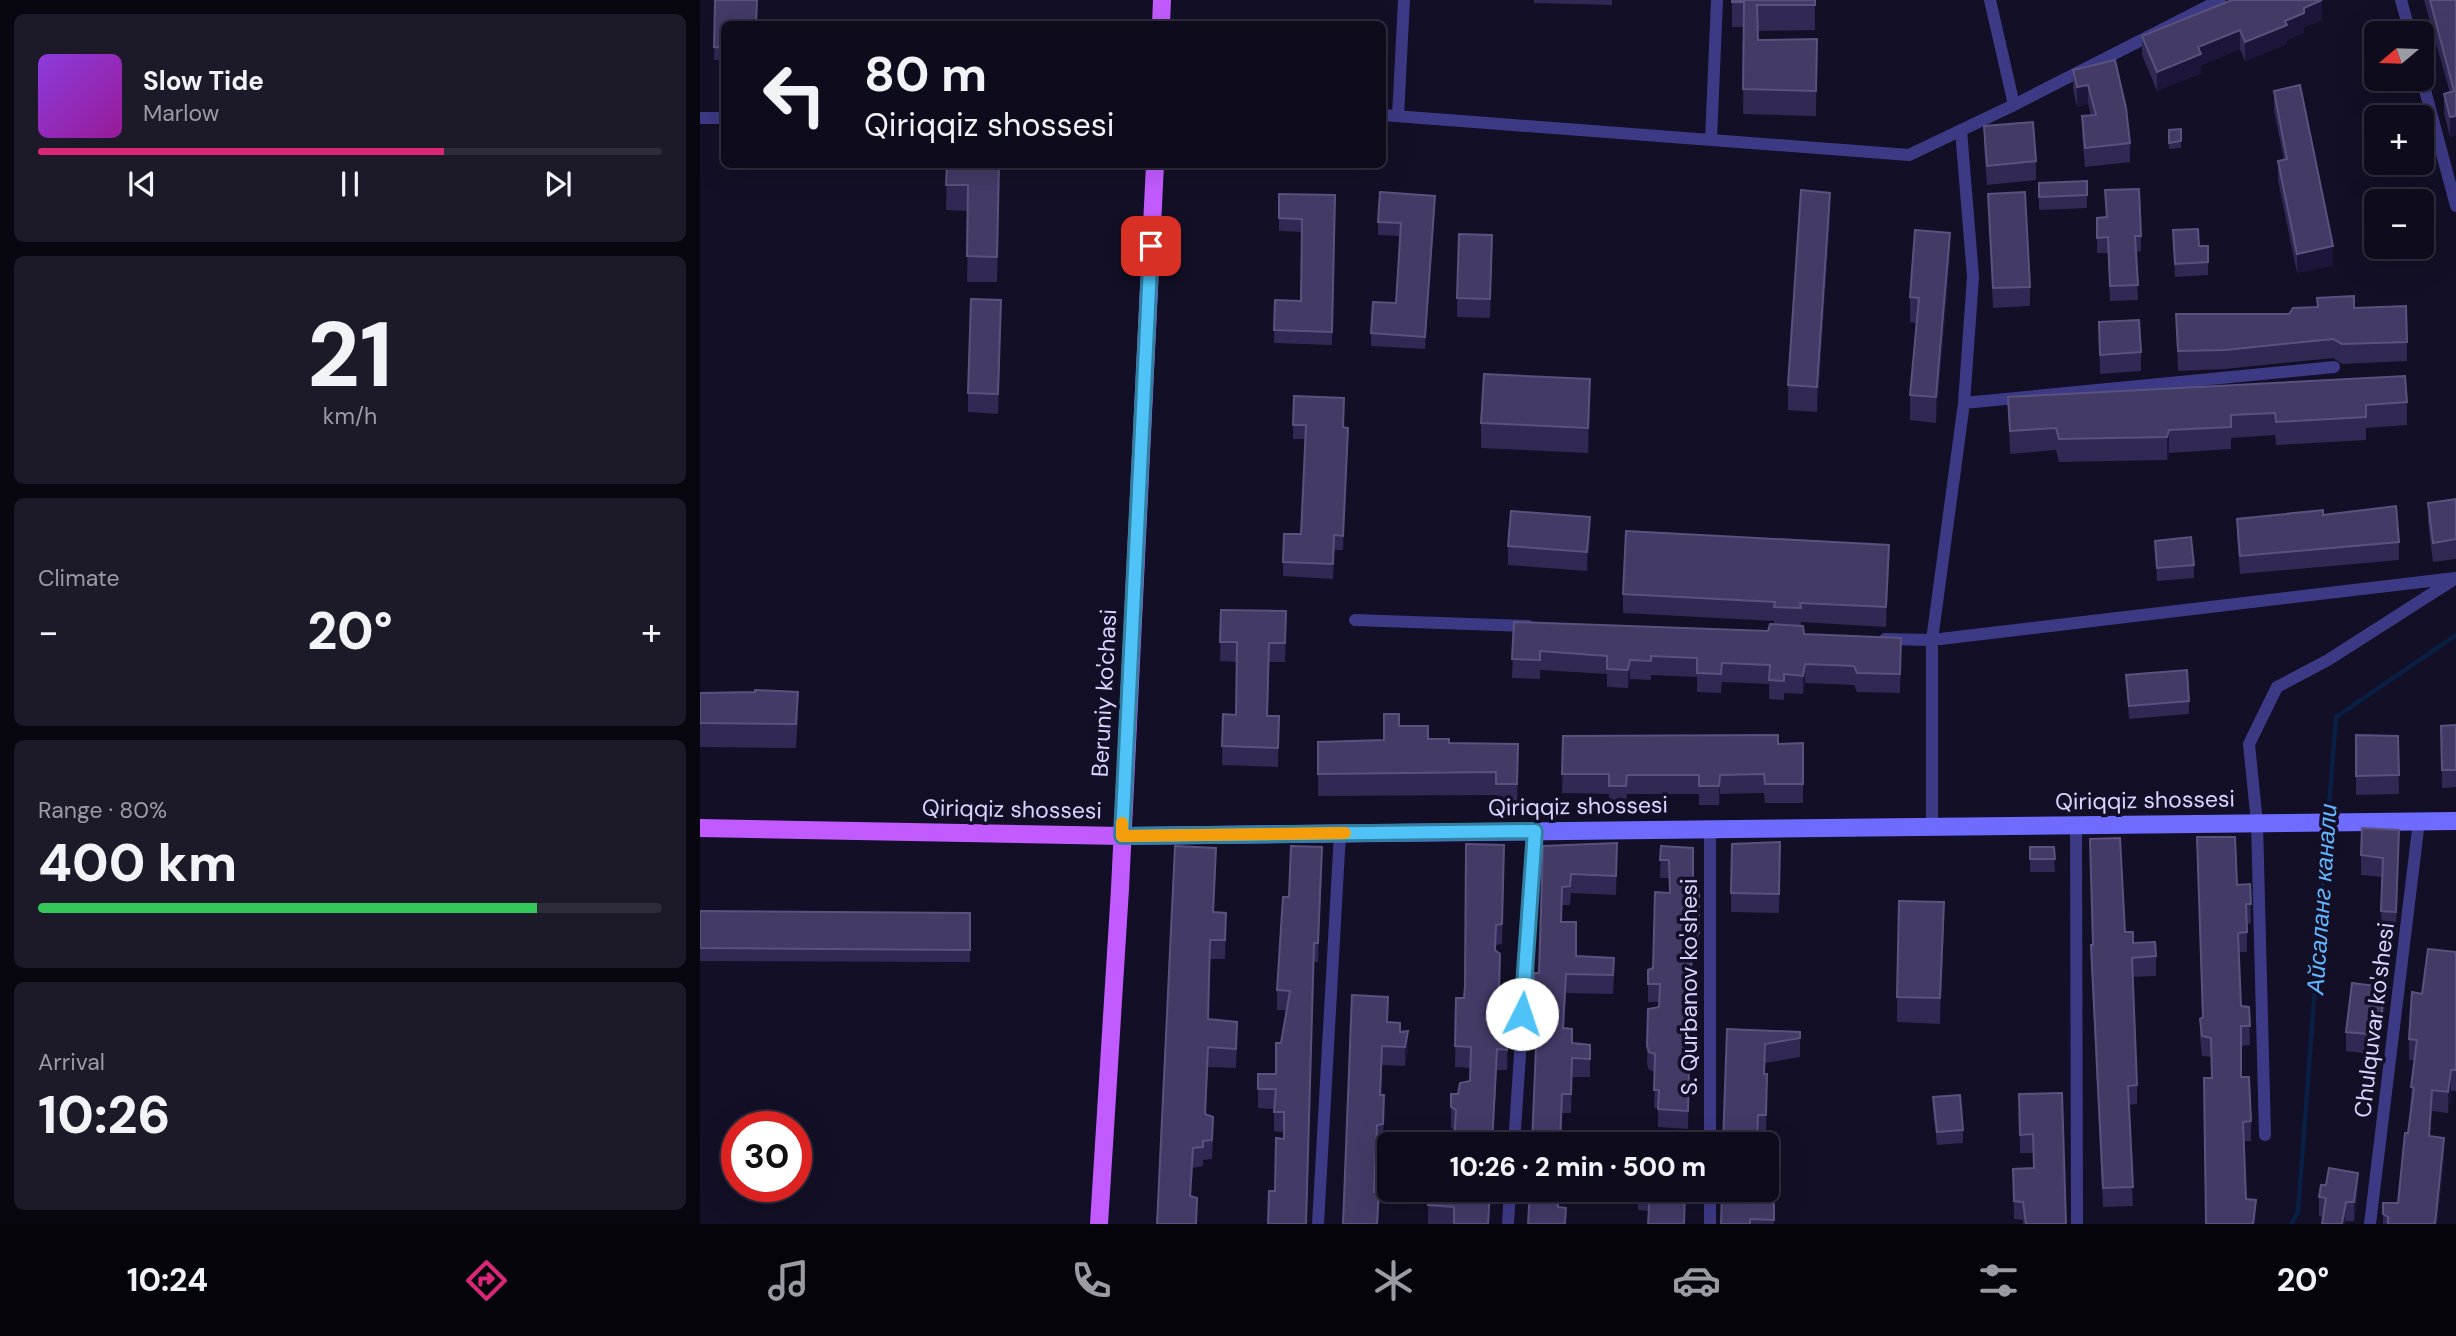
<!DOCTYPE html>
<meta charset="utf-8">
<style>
body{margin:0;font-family:"DM Sans",sans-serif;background:#1c1929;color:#f1f3f6;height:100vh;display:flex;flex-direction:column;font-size:26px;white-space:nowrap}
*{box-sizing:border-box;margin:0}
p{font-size:23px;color:#9b9ba3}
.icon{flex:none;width:38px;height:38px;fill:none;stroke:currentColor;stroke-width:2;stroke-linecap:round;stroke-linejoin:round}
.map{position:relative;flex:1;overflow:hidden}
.drawer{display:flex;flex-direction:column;gap:14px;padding:14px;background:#08060f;width:700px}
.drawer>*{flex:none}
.guide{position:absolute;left:21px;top:21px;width:665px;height:147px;border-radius:10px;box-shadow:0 7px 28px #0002,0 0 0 2px #2e2b3b;background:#0e0b1c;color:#f1f3f6;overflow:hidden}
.needle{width:46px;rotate:251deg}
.fabs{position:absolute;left:1664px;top:21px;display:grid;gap:14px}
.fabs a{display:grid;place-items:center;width:70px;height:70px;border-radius:10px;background:#0e0b1c;box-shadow:0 7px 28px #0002,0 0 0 2px #2e2b3b;font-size:35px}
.speed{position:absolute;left:21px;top:1111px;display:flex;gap:14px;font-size:35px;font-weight:700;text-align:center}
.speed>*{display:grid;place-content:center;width:91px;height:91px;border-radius:50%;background:#0e0b1c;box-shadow:0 7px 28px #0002,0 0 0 2px #2e2b3b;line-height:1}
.speed .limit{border:10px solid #d22;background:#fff;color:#111}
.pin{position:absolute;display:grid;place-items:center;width:60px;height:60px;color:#fff;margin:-30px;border-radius:14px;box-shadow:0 4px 10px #0006}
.me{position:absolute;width:77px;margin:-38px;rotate:4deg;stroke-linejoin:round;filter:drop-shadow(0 0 5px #0008)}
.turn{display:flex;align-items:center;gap:24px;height:147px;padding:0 28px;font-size:32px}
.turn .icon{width:91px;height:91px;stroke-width:2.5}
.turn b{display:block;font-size:49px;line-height:60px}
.big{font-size:52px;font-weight:800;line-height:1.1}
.drawer .card{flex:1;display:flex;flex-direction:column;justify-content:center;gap:10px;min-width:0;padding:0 24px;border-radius:10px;background:#1c1929}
.drawer .dial{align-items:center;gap:0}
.dial b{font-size:91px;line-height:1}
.song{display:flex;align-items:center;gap:21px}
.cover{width:84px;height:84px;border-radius:10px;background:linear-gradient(135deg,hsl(270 70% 55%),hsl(300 70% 35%))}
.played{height:7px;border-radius:4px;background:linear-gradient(90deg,#db2777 65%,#2e2b3b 65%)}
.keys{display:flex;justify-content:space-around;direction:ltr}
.heat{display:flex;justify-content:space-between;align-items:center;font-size:38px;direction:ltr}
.charge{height:10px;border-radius:5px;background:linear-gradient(90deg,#34c759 80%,#2e2b3b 0)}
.trip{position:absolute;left:677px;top:1132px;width:402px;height:70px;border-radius:10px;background:#0e0b1c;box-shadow:0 7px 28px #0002,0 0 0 2px #2e2b3b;font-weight:800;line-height:70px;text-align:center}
.tabs{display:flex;height:112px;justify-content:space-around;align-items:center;background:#06040b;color:#9b9ba3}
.tabs .icon{width:49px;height:49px}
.tabs .selected{color:#db2777}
.tabs b{font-size:32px;color:#f1f3f6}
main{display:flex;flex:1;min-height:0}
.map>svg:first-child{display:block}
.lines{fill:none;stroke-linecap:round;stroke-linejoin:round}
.stream{stroke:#0a1f44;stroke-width:4.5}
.street{stroke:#3d3a85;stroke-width:12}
.secondary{stroke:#6f6bff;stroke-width:18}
.primary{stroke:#c25bff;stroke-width:18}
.wall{fill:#312854}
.shaded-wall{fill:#1d163a}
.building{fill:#433a66;stroke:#5a527e;stroke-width:2}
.route-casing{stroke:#337fa1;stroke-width:18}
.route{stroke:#4fc3f7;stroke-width:12}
.slow{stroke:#f59e0b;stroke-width:12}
.labels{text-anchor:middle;stroke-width:7;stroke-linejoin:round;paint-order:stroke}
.street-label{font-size:23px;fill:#d9d4ff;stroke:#130f26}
.water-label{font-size:24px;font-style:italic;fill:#62b6ff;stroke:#130f26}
</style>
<main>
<section class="drawer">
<div class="card">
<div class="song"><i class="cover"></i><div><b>Slow Tide</b><p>Marlow</p></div></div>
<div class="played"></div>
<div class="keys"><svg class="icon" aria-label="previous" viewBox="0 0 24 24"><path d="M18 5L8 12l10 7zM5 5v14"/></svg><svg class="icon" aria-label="pause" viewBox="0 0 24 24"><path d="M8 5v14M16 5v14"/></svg><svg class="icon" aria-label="next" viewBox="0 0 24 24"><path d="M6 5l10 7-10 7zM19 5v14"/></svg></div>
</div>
<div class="card dial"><b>21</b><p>km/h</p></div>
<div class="card"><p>Climate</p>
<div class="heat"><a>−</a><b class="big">20°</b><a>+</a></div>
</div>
<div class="card"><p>Range · 80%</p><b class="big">400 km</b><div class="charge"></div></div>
<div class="card"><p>Arrival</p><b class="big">10:26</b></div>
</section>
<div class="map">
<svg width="1756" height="1224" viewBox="0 0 1756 1224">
<rect width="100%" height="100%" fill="#130f26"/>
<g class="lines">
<path class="stream" d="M1628,819L1636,717L1756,635
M1591,1224L1598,1212L1627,828"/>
<path class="street" d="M1290,0L1314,105
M1701,0L1710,33
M1722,79L1756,206
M682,115L1209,155L1314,105L1520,0
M698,116L704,0
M0,118H24
M1011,140L1017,0
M1264,403L1634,367
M655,620L828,626
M1185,639L1232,640L1755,578
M1376,825L1377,1224
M1232,827V640L1264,403L1273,277L1261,130
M1010,829V1144
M1565,1135L1557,823L1549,744L1577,687L1628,660L1753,580
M814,1144L835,831
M1010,1190V1224
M618,1224L640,833
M808,1224L810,1190
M1670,1224L1719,821"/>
<path class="secondary" d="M422,836L1756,821"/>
<path class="primary" d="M461,24L462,0
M0,828L422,836
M399,1224L420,889L455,164"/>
</g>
<path class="wall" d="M15,0L24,24V60H14Z
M834,0H912V5L834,3Z
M1032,0H1115V30L1058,31V40L1117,39L1116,116L1043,114L1044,27H1032Z
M1724,0H1756V135L1750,137L1744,113V94L1750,93Z
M1622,20L1604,27V32L1587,40V44L1545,61L1540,49L1501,65V73L1457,91L1442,55V36Z
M1415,60L1430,143V162L1385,167L1382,135V116L1391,115L1388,104L1377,107L1373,89V70Z
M1574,91L1633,265L1597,273L1578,180V161L1584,160L1574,110Z
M1284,126L1336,161V180L1287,185L1284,145Z
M1481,129V148L1469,149V130Z
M247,164H299L297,282H267L268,211L246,210Z
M1387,181V208L1339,210V183Z
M1405,190L1441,236V251L1436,252L1438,300L1410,301L1408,253H1397V218L1406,217Z
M579,194L635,195L632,345L574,343L575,300L601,301L602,232L579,231Z
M1288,194L1330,287V306L1293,308Z
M735,208L725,349L671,346V333L696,303L700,236L678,235V222Z
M1130,218L1117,412L1088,410V385Z
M1473,230L1499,246H1508V275L1475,277Z
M792,255L790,318L757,317V298Z
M1250,258L1236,423L1210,420V395L1216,323L1210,322V297Z
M1654,308L1707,342V361L1642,364L1633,358L1525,369L1478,371L1476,314H1589Z
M301,319L298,414L268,412V393Z
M1399,322L1441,352V371L1400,374Z
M1308,397L1707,402V425L1666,428V440L1576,445L1575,435L1531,438V449L1469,453L1467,460L1359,462L1356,450L1310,454Z
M890,405L888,453L781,448V423Z
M593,425L643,427L648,442L643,550H634L633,579L583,576V562L601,534L605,439H593Z
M1756,499V559L1733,562L1728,522V503Z
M1623,515L1699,542V560L1540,574L1537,537V519Z
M890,536L887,571L808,565V546Z
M1455,541L1494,565V578L1457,581Z
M1189,564L1186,627L1101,622V626L1104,634L1201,638L1200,693L1157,692L1154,685L1105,683L1103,694L1084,693V700L1069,699V684L1022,682L1021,693L997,692V677L951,675V680L930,679L928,688L907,687V674L840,670V679L812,678L814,622L1068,631L1074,625V621L923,613V594Z
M521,610L586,611L585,662H569L568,716H579L578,767L522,765L523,714L536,715L537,662L520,661Z
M1426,675L1489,701V714L1429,719Z
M0,693L98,715L96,748L0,747Z
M1756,725V787L1742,788L1741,726Z
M699,726L728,739L749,743L818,766L817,807L796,806V795L618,796V742L684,740Z
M1656,735L1698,736L1699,794L1656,795Z
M863,736L1078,744L1103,743V803H1065L1064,793L1020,794L1019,805H999V794H927L926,805H909V794L862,793Z
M1497,837L1537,885L1550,884L1551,923L1547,924V952H1539L1541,1006L1549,1007L1550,1045L1541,1046V1077L1551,1121V1141H1544L1546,1199L1556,1219L1505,1224L1511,1078V1057L1502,1056L1500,1038V1019L1502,1017Z
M1390,839L1425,932L1433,943L1456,956V976L1432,977L1437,1085V1104L1429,1105L1433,1206L1403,1207L1391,964V945H1393Z
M843,846L917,862L916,895L871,893L870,905H862V922L876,956L914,958V976L913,994L866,993L864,1028L872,1043L890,1045V1077H872L871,1113H862L861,1144H832L836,1041L832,1040V1022L839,973Z
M961,846L993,894H999V951H992L988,1129L958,1127V1108H954L955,1072L949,1070L947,1064L948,1009L959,1007V1002H948V970L953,968L970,893L969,878H960Z
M1330,847H1354L1355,872H1330Z
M1699,849L1696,931H1681L1682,877L1661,875V855Z
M1080,862L1079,913L1031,912V893Z
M622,866L618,962H614L606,1224H567H568L575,1191L584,1139V1132L574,1131V1109L558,1108V1074H576L587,1010H577V990L589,897Z
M804,866L802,944L796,945V951L798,1031L808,1052L807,1070H797L793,1144H754L755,1130L751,1128V1094H758L770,1081V1068L755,1067L756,998H764Z
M516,868L514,912L526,932L525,959H510L508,1019L537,1041L536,1068L508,1067L506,1115L513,1136L512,1159L503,1160V1166L493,1168L491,1196L457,1224Z
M0,911L270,913V962L0,961Z
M1244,927L1240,1024L1197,1022V997Z
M1756,952V1091H1751L1748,1113L1732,1111L1730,1136L1744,1158L1737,1224H1683V1214L1698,1203L1708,1133L1714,1060H1709V1039L1722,994Z
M652,995L700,1032L708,1050L705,1066L682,1065L681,1095L684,1114L683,1144L677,1145L675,1192H679L678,1224H643Z
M1685,1006L1679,1055L1646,1051V1032Z
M1027,1029L1100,1032V1057L1065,1063L1064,1074L1067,1093L1066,1134H1058Z
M1319,1094L1366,1224H1323V1220L1314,1219L1313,1169L1333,1168V1153H1320Z
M1233,1097L1263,1130V1143L1237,1145L1233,1110Z
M757,1190H791L789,1224H728V1205L756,1195Z
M986,1190L949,1211L938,1210V1191Z
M1658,1192L1654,1221H1646L1645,1224H1622L1623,1217L1619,1216V1197Z
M1068,1202L1074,1204V1224H1021Z"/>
<path class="shaded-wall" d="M1622,0V20L1604,27V32L1587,40V44L1545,61V42L1585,21L1604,8Z
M1540,30V49L1501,65V73L1457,91V72L1498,47Z
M1388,85V104L1377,107V87Z
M1756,116V135L1750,137V117Z
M1130,193V218L1117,412V387Z
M735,196V208L725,349V337Z
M1250,233V258L1236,423V397Z
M1633,246V265L1597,273V254Z
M890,379V405L888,453V428Z
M648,428V442L643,550V536Z
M1469,430V453L1467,460V437Z
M890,517V536L887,571V552Z
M1189,545V564L1186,627V607Z
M930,660V679L928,688V670Z
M1105,664V683L1103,694V676Z
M1020,775V794L1019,805V786Z
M1699,830V849L1696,931V912Z
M917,843V862L916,895V876Z
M622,847V866L618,962V943Z
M1244,902V927L1240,1024V998Z
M526,913V932L525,959V940Z
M866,974V993L863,1047V1028Z
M1685,987V1006L1679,1055V1035Z
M708,1031V1050L705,1066V1047Z
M808,1031V1052L807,1070V1050Z
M508,1047V1067L505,1134V1114Z
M797,1049L793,1144H792Z
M1751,1070V1091L1748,1113V1092Z
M1732,1090V1111L1729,1156V1136Z
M1744,1138V1158L1737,1224H1735Z
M493,1148V1168L490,1215V1196Z
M1658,1173V1192L1654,1221V1202Z
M790,1190H791L789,1224H788Z
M1556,1200V1219L1555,1224H1553Z
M1646,1202L1645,1224H1642Z"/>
<path class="building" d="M15,0H57L56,24H24V48L14,47Z
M1032,0H1115V5H1057L1058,40L1117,39L1116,91L1043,89L1044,2H1032Z
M1532,0H1622L1604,8V13L1585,21L1587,25L1545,42L1540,30L1498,47L1501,54L1457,72L1442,36Z
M1730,0H1756V116L1750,117L1744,94L1754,91Z
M1415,60L1426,108L1430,143L1385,148L1382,116L1396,115L1388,85L1377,87L1373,70Z
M1600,85L1633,246L1597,254L1578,161L1587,159L1574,91Z
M1333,122L1336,161L1287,166L1284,126Z
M1481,129V141L1469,143V130Z
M247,164H299L297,257L267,256L268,185H246Z
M1387,181V195L1339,197V183Z
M1439,189L1441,236H1435L1438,285L1410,286L1408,237L1397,238V218L1407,217L1405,190Z
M1101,190L1130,193L1117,387L1088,385Z
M680,192L735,196L725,337L671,333L673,302L696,303L701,223L678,222Z
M1325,192L1330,287L1293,288L1288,194Z
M579,194L635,195L632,332L574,330L575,300L601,301L602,219L579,218Z
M1498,229L1499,246H1508V262L1475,264L1473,230Z
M1215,230L1250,233L1236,397L1210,395L1219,298L1210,297Z
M759,234L792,235L790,299L757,298Z
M1654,296V308L1706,306L1707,342L1642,344L1633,339L1525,350L1478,351L1476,314H1589L1593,308L1618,307L1617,298Z
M271,299L301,300L298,394L268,393Z
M1439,320L1441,352L1400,355L1399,322Z
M784,374L890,379L888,428L781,423Z
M1705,376L1707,402L1666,405V417L1576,422L1575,413L1531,415V427L1469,430L1467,437L1359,439L1356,428L1310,431L1308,397Z
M594,396L644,398L643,427L648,428L643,536L634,535L633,564L583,562L584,534H601L606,425H593Z
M1756,499V539L1733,543L1728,503Z
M1696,506L1699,542L1540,556L1537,519L1623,510V515Z
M811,511L890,517L887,552L808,546Z
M926,531L1189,545L1186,607L1100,603L1101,608L1074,607L1075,602L923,594Z
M1491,537L1494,565L1457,568L1455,541Z
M521,610L586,611L585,643H569L567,716H579L578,748L522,746L523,714L536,715L537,642H520Z
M814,622L1068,631L1070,624L1103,626L1104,634L1201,638L1200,674L1157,673L1154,666L1105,664L1103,676L1084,674V681L1069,680L1070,665L1022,663L1021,674L997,673V658L951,656V661L930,660L928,670L907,669V656L840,651V660L812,659Z
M1487,670L1489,701L1429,706L1426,675Z
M55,690L98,692L96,724L0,723V693L55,692Z
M684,714H699V726H728V739H749V743L818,744L817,784H796V772L618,774V742L684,740Z
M1756,725V770H1742L1741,726Z
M1078,735V744L1103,743V784H1065L1064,774L1020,775L1019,786H999V775H927L926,786H909V774H862L863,736Z
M1656,735L1698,736L1699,775L1656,776Z
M1662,828L1699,830L1696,912L1681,911L1683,858L1661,855Z
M1497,837H1535L1537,885L1550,884L1551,904H1546L1547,932L1538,933L1541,1006L1549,1007L1550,1026H1541V1077H1549L1551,1121L1543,1122L1546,1199L1556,1200L1553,1224H1506L1504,1078H1512L1511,1038L1502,1036L1500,1019L1503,1017Z
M1420,838L1425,932H1433V943L1455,942L1456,956L1432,958L1437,1085L1428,1086L1433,1187L1403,1188L1391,945H1393L1390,839Z
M1080,842L1079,894L1031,893L1032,844Z
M917,843L916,876L871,874L870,886L862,887L861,922H876V956L914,958L913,975L866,974L863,1028L872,1029V1043L890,1045V1059L872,1058L871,1094H862L860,1144H832L837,1022H832L834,973H839L843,846Z
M766,844L804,845L802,924L796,925L795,950L800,954L798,1031H808L807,1050L797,1049L792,1144H754L756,1110L751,1107V1094H758L760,1083L770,1081L771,1047L755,1046L756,998H764L765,986Z
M475,846L516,848L513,912L526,913L525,940H510L508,1019L537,1022L536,1049L508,1047L505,1114L513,1117L512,1140L503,1141V1147L493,1148L490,1196L497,1198L496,1224H457Z
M591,846L622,847L618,943H614L606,1224H567H568L569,1191H575L576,1138L584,1139V1112H574L576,1089H558V1074H576V1043H581L590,991L577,990L583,897H589Z
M961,846L993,848V894H999V933H992L988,1111L958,1109L959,1090H954L955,1054L949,1052L947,1046L948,1009L959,1007L960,984H948V970L953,968L955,892L970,893L969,860H960Z
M1330,847H1354L1355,859H1330Z
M1199,901L1244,902L1240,998L1197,997Z
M0,911L270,913V950L0,948Z
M1728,949L1756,952V1070H1751L1748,1092L1732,1090L1729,1136L1744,1138L1735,1224H1688V1217L1683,1214V1203H1698L1705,1133H1708L1714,1088L1711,1087L1717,1040L1709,1039L1712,992L1722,994Z
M1652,983L1685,987L1679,1035L1646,1032Z
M652,995L688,997L687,1022L700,1023V1032L708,1031L705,1047L682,1046L680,1095H684L683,1124L677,1125L674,1192H679L677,1224H643Z
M1027,1029L1100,1032V1038L1065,1044L1064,1074H1067L1066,1115H1058L1057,1144H1023Z
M1362,1093L1366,1224H1326L1323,1202L1314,1201L1313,1169L1334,1168L1333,1134L1320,1135L1319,1094Z
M1260,1095L1263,1130L1237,1132L1233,1097Z
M1068,1148V1201L1074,1204V1220L1050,1219V1224H1021L1022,1190H1068Z
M1629,1168L1658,1173L1654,1202H1646L1642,1224H1622L1626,1198L1619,1197L1621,1185H1626Z
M757,1190H790L788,1224H754V1207L728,1205L729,1194L756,1195Z
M830,1190H858V1207L866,1208L865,1224H828Z
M939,1190H985L984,1224H948L950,1191H938Z"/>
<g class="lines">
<defs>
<path id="route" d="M451,246L422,836L835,831L822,1014"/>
</defs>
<use href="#route" class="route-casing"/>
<use href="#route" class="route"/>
<path class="slow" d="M422,823V836L645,833"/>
</g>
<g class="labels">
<g class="street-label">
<text transform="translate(404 693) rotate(-87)" y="8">Beruniy ko'chasi</text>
<text transform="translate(1445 800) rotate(-1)" y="8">Qiriqqiz shossesi</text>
<text transform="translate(878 806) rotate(-1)" y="8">Qiriqqiz shossesi</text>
<text transform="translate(312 809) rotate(1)" y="8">Qiriqqiz shossesi</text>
<text transform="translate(989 987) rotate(-90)" y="8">S. Qurbanov ko'shesi</text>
<text transform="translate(1674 1020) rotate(-83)" y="8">Chulquvar ko'shesi</text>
</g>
<g class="water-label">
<text transform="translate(1622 899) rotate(-86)" y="8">Айсаланг канали</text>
</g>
</g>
</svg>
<div class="fabs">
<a><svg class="needle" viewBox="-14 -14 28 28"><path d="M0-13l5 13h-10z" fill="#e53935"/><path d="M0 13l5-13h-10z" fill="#9b9ba3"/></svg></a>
<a>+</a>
<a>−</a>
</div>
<div class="speed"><div class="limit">30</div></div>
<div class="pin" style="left:451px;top:246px;background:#d93025"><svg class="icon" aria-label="arrive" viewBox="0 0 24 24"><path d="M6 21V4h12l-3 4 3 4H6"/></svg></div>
<svg class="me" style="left:822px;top:1014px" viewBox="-20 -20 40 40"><circle r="19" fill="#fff"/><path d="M0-13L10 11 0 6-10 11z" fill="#4fc3f7"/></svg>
<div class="trip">10:26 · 2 min · 500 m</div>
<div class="guide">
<div class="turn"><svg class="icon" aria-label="left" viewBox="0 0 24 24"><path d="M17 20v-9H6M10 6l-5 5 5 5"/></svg><div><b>80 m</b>Qiriqqiz shossesi</div></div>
</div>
</div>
</main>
<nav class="tabs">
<b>10:24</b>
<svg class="icon selected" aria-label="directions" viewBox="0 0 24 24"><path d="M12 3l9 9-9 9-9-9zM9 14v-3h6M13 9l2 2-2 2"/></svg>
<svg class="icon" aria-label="music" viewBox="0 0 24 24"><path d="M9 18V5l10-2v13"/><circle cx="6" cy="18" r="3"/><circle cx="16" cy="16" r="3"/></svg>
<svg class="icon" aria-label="phone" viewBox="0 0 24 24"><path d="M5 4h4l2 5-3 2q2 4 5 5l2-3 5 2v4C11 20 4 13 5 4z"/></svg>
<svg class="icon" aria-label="climate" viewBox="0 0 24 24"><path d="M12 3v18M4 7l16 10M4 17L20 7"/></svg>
<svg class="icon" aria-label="car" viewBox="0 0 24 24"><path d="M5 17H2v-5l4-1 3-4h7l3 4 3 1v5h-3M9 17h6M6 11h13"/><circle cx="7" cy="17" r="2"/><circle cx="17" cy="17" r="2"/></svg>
<svg class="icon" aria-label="filters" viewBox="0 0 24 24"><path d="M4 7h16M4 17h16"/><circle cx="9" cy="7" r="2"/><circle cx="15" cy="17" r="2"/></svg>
<b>20°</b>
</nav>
